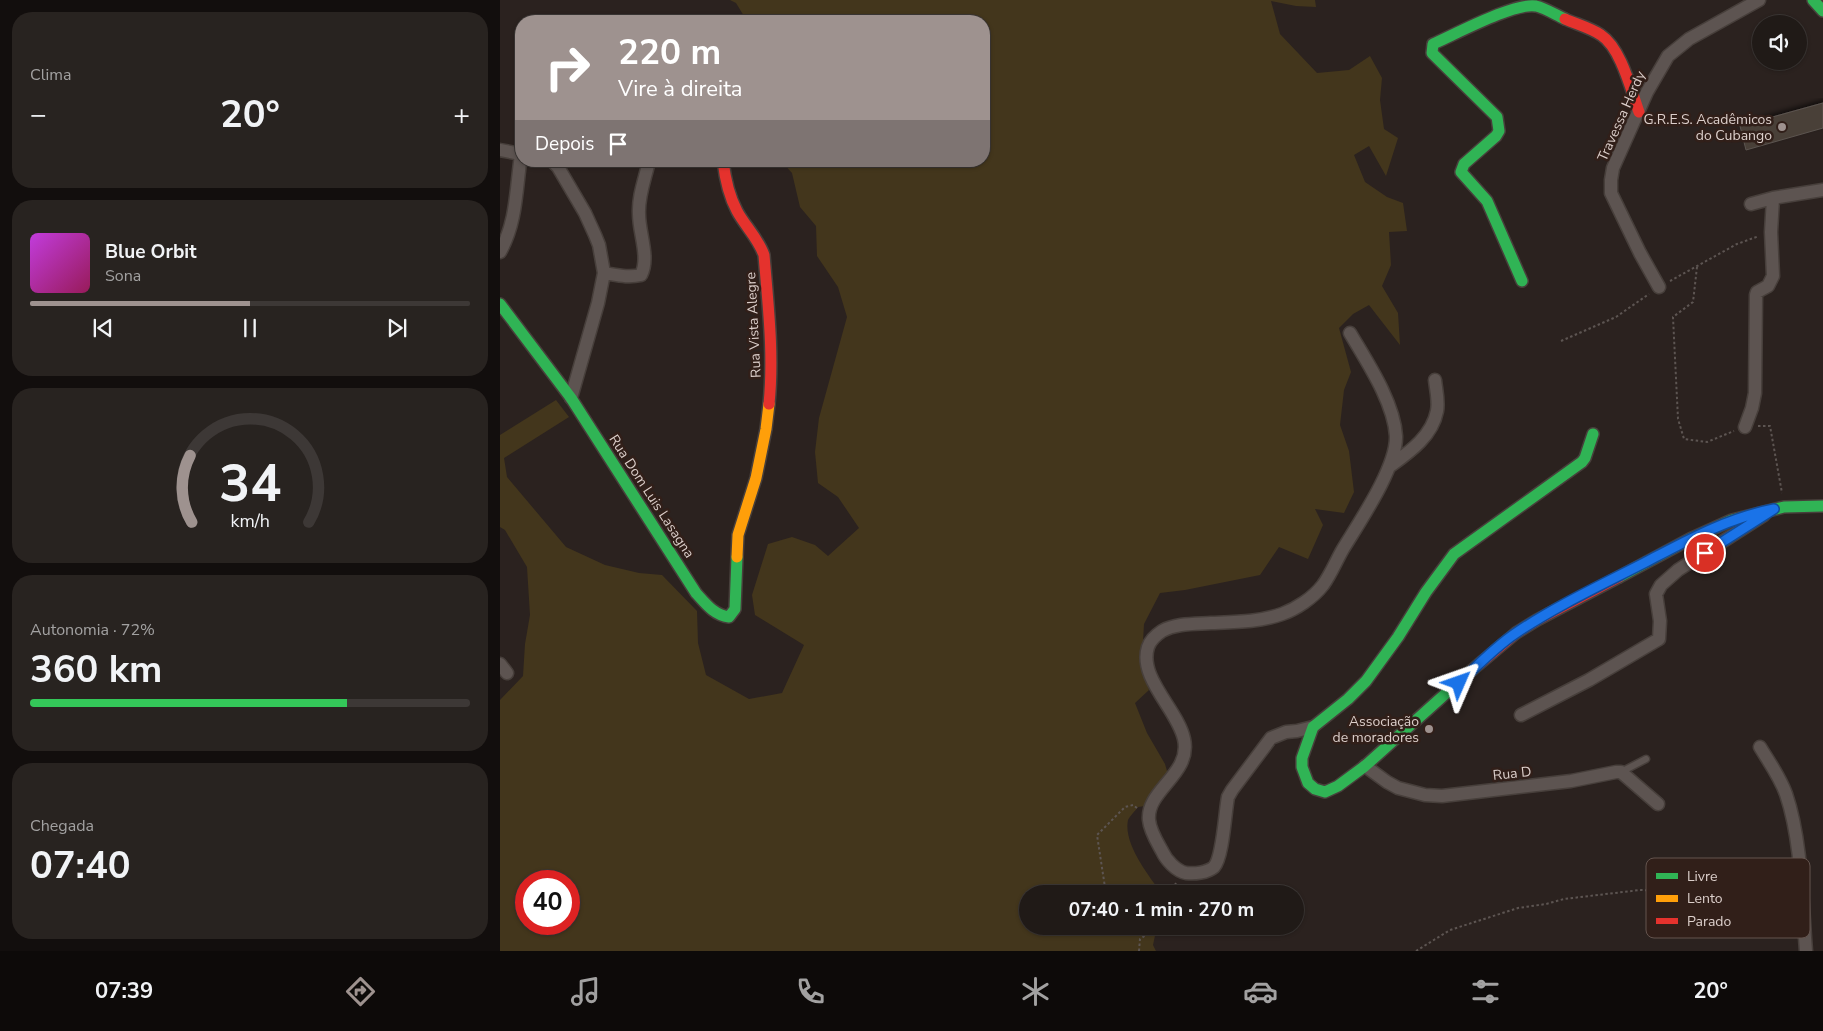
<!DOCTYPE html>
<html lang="pt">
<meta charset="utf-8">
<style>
body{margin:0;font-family:"Nunito Sans",sans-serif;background:#282320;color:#f1f3f6;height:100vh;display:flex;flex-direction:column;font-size:19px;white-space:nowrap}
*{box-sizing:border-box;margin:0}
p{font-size:16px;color:#a2a1a1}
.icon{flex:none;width:28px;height:28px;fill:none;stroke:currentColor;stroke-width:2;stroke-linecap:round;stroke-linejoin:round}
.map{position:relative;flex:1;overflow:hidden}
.drawer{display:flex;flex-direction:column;gap:12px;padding:12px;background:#120e0d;width:500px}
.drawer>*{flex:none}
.top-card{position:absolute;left:15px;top:15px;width:475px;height:152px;border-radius:20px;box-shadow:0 1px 4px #0004,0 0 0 1px #3d3836;background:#9e928f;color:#fff;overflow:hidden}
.controls{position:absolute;left:1252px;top:15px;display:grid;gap:10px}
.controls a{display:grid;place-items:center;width:55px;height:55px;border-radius:50%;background:#201a17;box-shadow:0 1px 4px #0004,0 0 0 1px #3d3836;font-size:25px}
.speed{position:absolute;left:15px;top:870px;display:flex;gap:10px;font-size:25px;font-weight:700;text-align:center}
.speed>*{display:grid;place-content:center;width:65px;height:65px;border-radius:50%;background:#201a17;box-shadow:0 1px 4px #0004,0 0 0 1px #3d3836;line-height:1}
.speed .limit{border:8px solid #d22;background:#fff;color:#111}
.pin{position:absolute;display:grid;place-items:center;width:42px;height:42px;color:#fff;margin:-21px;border:2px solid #fff;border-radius:50%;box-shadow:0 1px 5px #0007}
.me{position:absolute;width:55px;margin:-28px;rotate:47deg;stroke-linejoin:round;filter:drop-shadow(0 0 4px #0008)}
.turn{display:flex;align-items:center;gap:18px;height:105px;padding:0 20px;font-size:22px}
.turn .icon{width:65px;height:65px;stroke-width:2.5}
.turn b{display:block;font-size:35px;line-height:42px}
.then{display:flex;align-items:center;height:48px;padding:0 20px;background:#0003;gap:10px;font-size:19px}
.big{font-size:38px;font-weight:700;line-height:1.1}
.drawer .card{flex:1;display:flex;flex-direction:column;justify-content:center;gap:8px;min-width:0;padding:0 18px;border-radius:20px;background:#282320}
.drawer .dial{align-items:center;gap:0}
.dial svg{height:130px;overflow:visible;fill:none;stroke:#3d3836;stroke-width:7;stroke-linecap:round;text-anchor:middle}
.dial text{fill:#f1f3f6;stroke:none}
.song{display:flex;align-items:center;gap:15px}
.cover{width:60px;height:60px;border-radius:8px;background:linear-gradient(135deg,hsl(290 70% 55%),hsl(330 70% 35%))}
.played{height:5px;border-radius:2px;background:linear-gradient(90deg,#9e928f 50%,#3d3836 50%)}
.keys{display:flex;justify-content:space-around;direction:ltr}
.heat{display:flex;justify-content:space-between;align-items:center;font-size:28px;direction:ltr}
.charge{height:8px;border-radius:4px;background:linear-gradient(90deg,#34c759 72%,#3d3836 0)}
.trip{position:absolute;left:519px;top:885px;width:285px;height:50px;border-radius:25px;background:#201a17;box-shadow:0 1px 4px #0004,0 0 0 1px #3d3836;font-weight:700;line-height:50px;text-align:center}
.tabs{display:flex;height:80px;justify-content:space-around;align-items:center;background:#0d0a09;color:#a2a1a1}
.tabs .icon{width:35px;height:35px}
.tabs .active{color:#9e928f}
.tabs b{font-size:22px;color:#f1f3f6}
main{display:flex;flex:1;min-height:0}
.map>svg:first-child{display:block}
.green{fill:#43361c;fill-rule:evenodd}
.building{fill:#4a3f37;stroke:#5c5550;filter:url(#shadow)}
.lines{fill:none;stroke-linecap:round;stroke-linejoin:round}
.lane-casing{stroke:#473f3b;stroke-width:9}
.street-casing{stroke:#473f3b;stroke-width:15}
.fast-casing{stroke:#473f3b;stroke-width:14}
.slow-casing{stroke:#473f3b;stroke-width:14}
.jam-casing{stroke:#473f3b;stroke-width:14}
.path{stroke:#5d5552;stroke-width:2;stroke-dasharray:2.5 2.5;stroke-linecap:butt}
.lane{stroke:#5d5451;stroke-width:6}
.street{stroke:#5d5451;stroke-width:12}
.fast{stroke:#30b455;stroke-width:11}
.slow{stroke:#ff9f0a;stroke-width:11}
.jam{stroke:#e5322d;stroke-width:11}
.route-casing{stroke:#114b97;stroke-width:12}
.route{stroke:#1a73e8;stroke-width:9}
.poi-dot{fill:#9e928f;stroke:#311f19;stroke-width:2}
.labels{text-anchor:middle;stroke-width:5;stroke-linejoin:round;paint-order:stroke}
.street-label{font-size:14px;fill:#dccfcb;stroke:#311f19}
.poi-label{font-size:14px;fill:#dccfcb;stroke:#311f19;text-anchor:end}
.key{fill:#311f19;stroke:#64544e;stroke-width:1}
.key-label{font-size:14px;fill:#dccfcb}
</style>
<main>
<section class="drawer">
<div class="card"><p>Clima</p>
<div class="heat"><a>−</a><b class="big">20°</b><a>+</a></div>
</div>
<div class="card">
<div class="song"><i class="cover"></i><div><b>Blue Orbit</b><p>Sona</p></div></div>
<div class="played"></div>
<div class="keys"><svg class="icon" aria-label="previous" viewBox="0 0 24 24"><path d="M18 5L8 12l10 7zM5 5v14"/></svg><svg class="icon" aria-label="pause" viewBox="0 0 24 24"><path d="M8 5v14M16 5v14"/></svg><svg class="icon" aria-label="next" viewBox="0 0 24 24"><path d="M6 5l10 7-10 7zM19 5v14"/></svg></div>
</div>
<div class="card dial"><svg viewBox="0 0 100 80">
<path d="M14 69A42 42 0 1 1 86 69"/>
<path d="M14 69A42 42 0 0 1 13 28" stroke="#9e928f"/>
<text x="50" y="56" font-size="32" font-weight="700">34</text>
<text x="50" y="72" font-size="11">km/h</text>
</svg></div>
<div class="card"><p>Autonomia · 72%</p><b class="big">360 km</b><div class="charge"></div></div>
<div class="card"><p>Chegada</p><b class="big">07:40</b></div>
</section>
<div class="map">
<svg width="1323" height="951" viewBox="0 0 1323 951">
<defs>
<filter id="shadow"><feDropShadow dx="4" dy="-4" stdDeviation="2.5" flood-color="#0009"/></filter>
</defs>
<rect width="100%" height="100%" fill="#2b221f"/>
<path class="green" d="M230,0H815L816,7L796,6L771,1L780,34L817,73L849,70L870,56L882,78L880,100L884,129L898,138L886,176L869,146L854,155L865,182L887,197L903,203L907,231L889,232L891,265L882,286L898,313L900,345L869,305L853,314L839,328L851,372L844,390L840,425L849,451L854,492L844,513L815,509L823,525L808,559L779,547L760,575L685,590L660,593L644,624L642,659L649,690L635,703L647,733L665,764L669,778L652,805L638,807C635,811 630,816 628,820C623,844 649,876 662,894H528V926H657L653,945L656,951H0V700L23,676L25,644L30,615L27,567L5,530L0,527V435L56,400L69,417L4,458L7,477L66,547L105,565L139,573L162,575L197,611L198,643L206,675L249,699L282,693L304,645L255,615L252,595L268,544L292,537L315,545L328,556L359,528L338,497L318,483L315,452L319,418L347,317L338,287L317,256L316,226L300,207L292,173L281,161H484V21H247L236,3ZM26,881H69V924H26Z"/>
<path class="building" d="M1323,103V128L1246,150L1240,126Z"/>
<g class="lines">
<defs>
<path id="lane" d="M1121,772L1146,759"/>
<path id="street" d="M0,150L21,154
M52,161L58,167L85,213L95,235L99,245L104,273L98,303L71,398
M1251,204L1273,198L1323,190
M0,252C17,222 16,188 21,155
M104,273C117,275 128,278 141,275C150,257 139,234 139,214C138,196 145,179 149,161
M1159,287L1140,253L1111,193V180L1113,168L1147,92L1168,56L1189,39L1259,0
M1245,427L1252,408L1255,393L1256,295L1257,292L1268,286L1273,276L1271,232L1273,198
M889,467C908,453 932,437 937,411C939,401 936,390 935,380
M0,664L7,673
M1021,715L1089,680L1159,639L1160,621L1156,594L1161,585L1178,570L1264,515
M813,727L797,731L786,732L771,738L732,790L728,797C725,812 723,857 714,867C707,873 694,874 686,873C676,871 666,860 662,851C657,842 650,831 649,820C646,790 692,774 684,739C678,710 638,678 648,647C650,641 656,635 662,631C676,623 695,624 711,623C734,622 760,622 782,614C796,609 813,598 823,585C831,574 836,561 843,549C860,521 897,467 896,436C894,402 867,362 850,333
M1260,747C1269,762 1280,777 1286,794C1302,841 1302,902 1306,951
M865,766L887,782L898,788L925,795L942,796L1071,781L1116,772H1121L1158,804"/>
<path id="fast" d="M1313,0L1323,11
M1022,281L987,201L961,172L964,164L996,136L999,131L997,117L932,53L933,44C954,35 1015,2 1036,6C1045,8 1056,15 1065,19
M0,304L71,398L196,593C206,604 214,615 229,617L235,609L237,557
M1119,577L1190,539L1232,520L1284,507L1323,506
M972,670L865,766L838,786L825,792L815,789L808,783L802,767V758L813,727L848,699L866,681L898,637L926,592L954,554L1082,462L1085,458L1093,434"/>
<path id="slow" d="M237,557L238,535L256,478L266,429L269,404"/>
<path id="jam" d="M1065,19C1076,24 1091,28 1101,35C1121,48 1131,90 1139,112
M223,161C225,178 229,196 237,211C245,226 258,238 264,255C268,305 274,354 269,404
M972,670L1016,633L1037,620L1119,577"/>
</defs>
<use href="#lane" class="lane-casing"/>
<use href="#street" class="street-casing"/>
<use href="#fast" class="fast-casing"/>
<use href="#slow" class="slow-casing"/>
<use href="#jam" class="jam-casing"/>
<path class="path" d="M1197,267L1193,302L1173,317L1178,419L1184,439L1207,442L1234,431
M1170,281L1237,244L1259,236
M1061,341L1116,317L1149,294
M1258,426H1270L1282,493
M606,894L597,835L625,807L633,805L637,808
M670,894L676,883
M637,926L649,933
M639,951L640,939L649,933L653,926
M916,951L950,930L1018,908L1046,904L1064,899L1140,890L1182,892L1198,884L1290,872"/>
<use href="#lane" class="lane"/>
<use href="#street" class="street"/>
<use href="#fast" class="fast"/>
<use href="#slow" class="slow"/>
<use href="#jam" class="jam"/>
</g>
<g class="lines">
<defs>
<path id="route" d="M959,683C977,666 995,647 1016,633C1056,606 1101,585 1144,563C1186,541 1227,518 1274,509L1205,553"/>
</defs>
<use href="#route" class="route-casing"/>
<use href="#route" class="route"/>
</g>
<g class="poi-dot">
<circle cx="1282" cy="127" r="5"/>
<circle cx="929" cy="729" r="5"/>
</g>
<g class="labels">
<g class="street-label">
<text transform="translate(1121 116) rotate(-66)" y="5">Travessa Herdy</text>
<text transform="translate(253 325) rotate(-93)" y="5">Rua Vista Alegre</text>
<text transform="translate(152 496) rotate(57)" y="5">Rua Dom Luis Lasagna</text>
<text transform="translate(1012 773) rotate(-6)" y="5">Rua D</text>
</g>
<g class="poi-label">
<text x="1272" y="124">G.R.E.S. Acadêmicos<tspan x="1272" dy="16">do Cubango</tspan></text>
<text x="919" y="726">Associação<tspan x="919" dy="16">de moradores</tspan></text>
</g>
</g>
<rect x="1146" y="858" width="164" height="80" rx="8" class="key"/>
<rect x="1156" y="873" width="22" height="6" fill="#30b455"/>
<rect x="1156" y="895" width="22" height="7" fill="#ff9f0a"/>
<rect x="1156" y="918" width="22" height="6" fill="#e5322d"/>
<g class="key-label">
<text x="1187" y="881">Livre</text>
<text x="1187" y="903">Lento</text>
<text x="1187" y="926">Parado</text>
</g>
</svg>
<div class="controls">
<a><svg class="icon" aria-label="sound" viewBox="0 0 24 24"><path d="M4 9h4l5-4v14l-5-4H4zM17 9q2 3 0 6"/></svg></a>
</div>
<div class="speed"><div class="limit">40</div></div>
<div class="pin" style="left:1205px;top:553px;background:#d93025"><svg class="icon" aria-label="arrive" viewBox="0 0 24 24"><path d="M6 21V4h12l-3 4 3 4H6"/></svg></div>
<svg class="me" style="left:959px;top:683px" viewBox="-20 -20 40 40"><path d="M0-17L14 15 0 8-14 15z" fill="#1a73e8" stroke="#fff" stroke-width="4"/></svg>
<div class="trip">07:40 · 1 min · 270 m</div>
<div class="top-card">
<div class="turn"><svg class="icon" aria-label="right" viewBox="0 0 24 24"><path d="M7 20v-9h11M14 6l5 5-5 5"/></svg><div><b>220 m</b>Vire à direita</div></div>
<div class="then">Depois<svg class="icon" aria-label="arrive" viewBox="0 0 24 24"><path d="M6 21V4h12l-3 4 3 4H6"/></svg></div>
</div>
</div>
</main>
<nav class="tabs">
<b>07:39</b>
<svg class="icon active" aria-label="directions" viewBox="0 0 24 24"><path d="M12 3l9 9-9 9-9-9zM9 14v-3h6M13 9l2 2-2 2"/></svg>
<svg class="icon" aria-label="music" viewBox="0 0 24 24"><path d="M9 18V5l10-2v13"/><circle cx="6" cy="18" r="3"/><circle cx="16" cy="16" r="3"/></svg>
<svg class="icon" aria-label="phone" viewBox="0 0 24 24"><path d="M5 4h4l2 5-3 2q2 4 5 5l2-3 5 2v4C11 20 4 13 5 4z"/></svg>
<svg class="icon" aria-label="climate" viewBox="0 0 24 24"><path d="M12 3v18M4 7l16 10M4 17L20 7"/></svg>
<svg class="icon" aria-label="car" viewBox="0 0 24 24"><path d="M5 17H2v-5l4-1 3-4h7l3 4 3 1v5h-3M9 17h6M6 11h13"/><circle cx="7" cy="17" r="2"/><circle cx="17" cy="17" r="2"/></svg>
<svg class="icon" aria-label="filters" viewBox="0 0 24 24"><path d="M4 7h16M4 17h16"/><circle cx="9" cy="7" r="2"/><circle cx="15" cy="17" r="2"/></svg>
<b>20°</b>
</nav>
